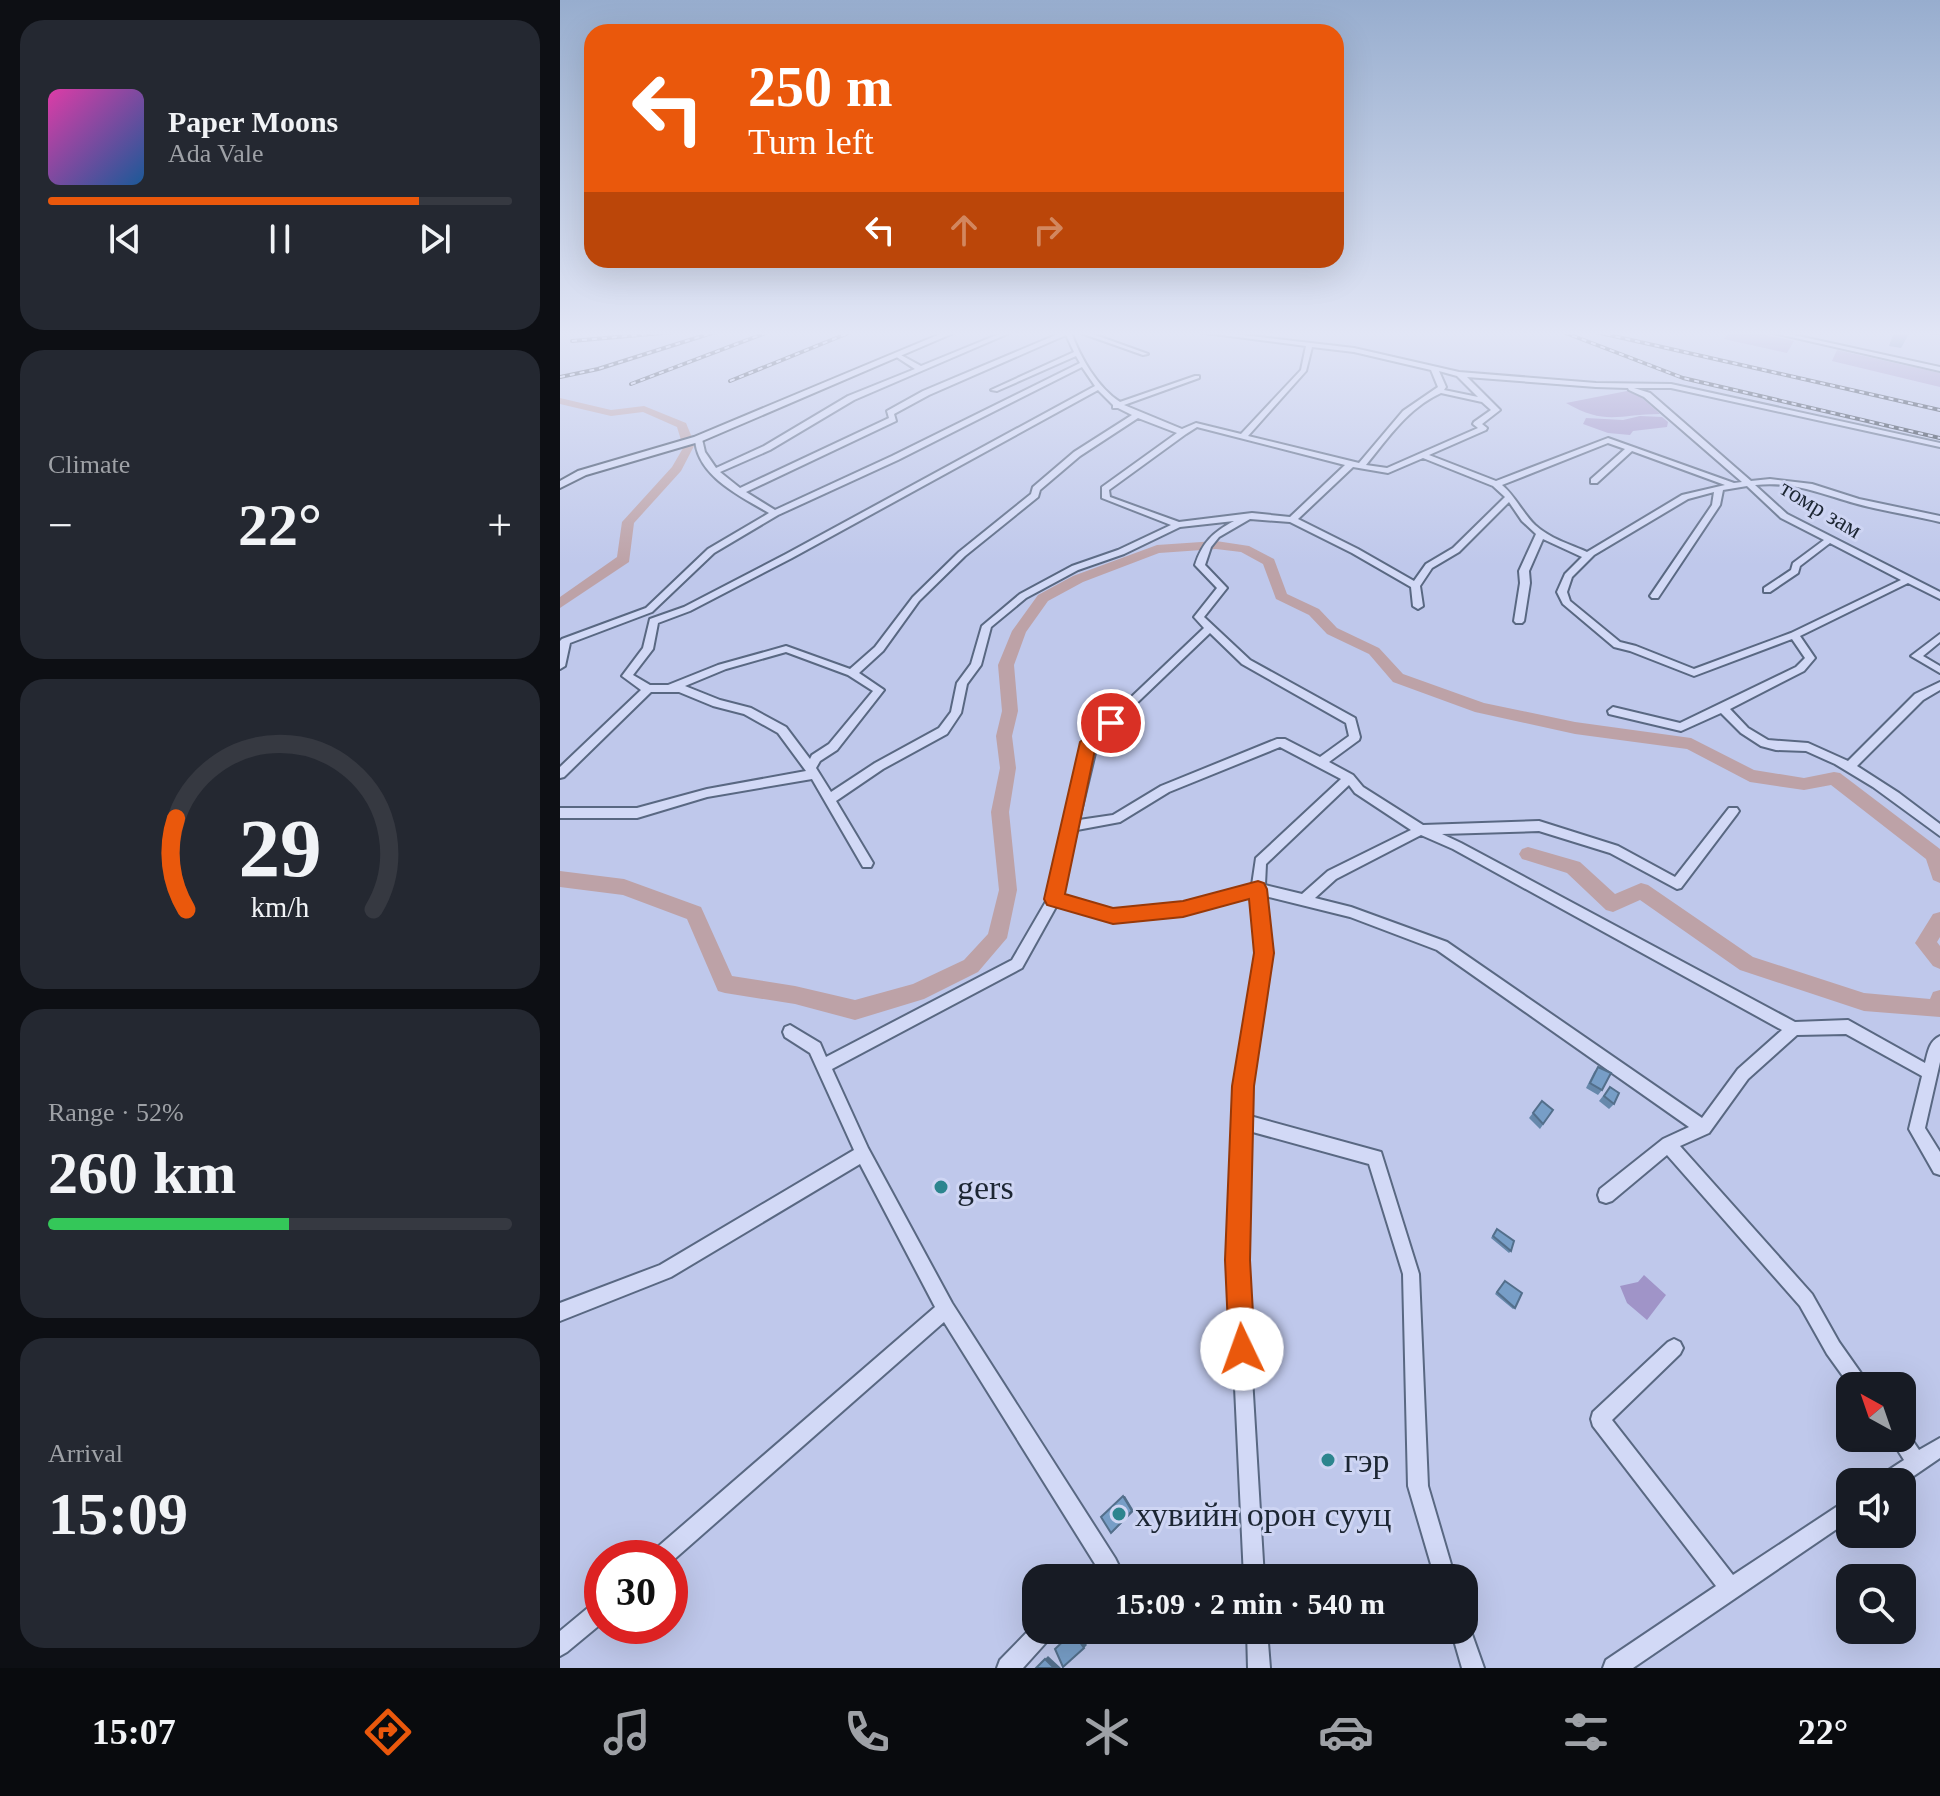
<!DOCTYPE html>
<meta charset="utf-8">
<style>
body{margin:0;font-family:"Times New Roman",serif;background:#242831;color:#f1f3f6;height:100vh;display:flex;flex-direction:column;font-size:30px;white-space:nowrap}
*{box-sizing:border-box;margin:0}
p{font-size:26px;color:#9ea1a6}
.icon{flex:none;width:44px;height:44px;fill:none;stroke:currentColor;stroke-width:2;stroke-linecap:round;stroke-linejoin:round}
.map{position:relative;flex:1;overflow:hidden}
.drawer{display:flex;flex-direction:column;gap:20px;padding:20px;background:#0d0f14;width:560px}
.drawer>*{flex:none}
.banner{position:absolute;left:24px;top:24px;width:760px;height:244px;border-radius:24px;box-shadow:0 8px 32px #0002;background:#ea580c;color:#fff;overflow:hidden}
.needle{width:52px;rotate:320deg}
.fabs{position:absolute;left:1276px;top:1372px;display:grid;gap:16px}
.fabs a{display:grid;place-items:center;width:80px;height:80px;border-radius:16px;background:#171b24;box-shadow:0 8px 32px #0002;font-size:40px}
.speed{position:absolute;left:24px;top:1540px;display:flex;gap:16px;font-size:40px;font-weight:700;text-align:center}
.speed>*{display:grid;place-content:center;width:104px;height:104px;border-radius:50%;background:#171b24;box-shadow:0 8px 32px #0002;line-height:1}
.speed .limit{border:12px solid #d22;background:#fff;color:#111}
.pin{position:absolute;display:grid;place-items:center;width:68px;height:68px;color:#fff;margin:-34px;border:4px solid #fff;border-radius:50%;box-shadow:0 2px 8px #0007}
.me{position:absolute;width:88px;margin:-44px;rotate:357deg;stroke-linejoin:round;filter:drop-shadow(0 0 6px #0008)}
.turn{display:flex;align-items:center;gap:28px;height:168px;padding:0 32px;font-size:36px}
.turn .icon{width:104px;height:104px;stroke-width:2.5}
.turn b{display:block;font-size:56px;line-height:68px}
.lanes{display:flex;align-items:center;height:76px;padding:0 32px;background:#0003;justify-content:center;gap:40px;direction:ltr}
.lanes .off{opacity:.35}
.big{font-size:60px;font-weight:700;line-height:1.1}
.drawer .widget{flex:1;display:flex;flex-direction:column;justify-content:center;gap:12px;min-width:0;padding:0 28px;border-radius:24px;background:#242831}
.drawer .dial{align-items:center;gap:0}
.dial svg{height:208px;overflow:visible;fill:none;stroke:#363941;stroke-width:7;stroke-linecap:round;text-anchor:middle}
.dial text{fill:#f1f3f6;stroke:none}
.song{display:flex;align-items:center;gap:24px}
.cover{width:96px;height:96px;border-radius:12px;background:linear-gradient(135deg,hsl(320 70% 55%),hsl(210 70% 35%))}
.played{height:8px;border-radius:4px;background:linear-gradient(90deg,#ea580c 80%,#363941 80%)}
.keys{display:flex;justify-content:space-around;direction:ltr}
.heat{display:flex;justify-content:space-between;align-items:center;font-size:44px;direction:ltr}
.charge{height:12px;border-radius:6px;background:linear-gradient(90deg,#34c759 52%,#363941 0)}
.trip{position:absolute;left:462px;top:1564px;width:456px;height:80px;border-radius:24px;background:#171b24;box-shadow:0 8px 32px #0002;font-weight:700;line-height:80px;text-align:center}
.tabs{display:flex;height:128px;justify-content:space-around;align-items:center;background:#090b0e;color:#9ea1a6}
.tabs .icon{width:56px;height:56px}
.tabs .selected{color:#ea580c}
.tabs b{font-size:36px;color:#f1f3f6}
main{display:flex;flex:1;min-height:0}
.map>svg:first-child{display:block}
.green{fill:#a094c8}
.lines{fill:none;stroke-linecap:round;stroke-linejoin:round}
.river{fill:#bda2a7;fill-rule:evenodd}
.street-casing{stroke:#596882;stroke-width:4}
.secondary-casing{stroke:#3c4c64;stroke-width:4}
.street{fill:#d2d9f6;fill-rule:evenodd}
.secondary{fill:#d2d9f6;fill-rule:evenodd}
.rail-casing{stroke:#1c2633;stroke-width:4}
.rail{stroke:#ced5f3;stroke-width:2;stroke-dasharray:5;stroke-linecap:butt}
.wall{fill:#6688ab}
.shaded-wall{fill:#536f8b}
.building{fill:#779ec7;stroke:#536f8b;stroke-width:2}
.route{fill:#ea580c;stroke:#983908;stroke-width:2}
.poi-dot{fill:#2c858e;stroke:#ced5f3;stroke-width:3}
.labels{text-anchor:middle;stroke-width:6;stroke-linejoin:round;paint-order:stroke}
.far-street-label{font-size:24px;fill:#1c2633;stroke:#ced5f3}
.near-poi-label{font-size:34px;fill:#1c2633;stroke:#ced5f3;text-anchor:start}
</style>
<main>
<section class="drawer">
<div class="widget">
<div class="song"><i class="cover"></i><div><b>Paper Moons</b><p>Ada Vale</p></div></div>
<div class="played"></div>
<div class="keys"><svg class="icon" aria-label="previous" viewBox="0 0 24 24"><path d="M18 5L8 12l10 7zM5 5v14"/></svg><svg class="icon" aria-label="pause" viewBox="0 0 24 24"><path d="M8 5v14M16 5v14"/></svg><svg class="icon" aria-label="next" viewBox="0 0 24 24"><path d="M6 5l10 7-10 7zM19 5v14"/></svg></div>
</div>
<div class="widget"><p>Climate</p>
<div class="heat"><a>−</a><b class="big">22°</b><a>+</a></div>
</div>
<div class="widget dial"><svg viewBox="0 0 100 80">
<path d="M14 69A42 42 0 1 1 86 69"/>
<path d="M14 69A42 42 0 0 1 10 34" stroke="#ea580c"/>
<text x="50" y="56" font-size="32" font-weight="700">29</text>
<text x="50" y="72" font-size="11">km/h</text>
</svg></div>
<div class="widget"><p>Range · 52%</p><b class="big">260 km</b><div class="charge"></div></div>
<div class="widget"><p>Arrival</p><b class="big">15:09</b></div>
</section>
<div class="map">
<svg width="1380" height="1668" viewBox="0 0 1380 1668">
<rect width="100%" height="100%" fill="#bfc8eb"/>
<path class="green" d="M1169,332H1193L1234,341L1227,353L1164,339Z
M1277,350L1380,373V387L1272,361Z
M1067,391L1081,397L1100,414C1059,414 1046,426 1006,403Z
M1080,416L1102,417L1108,422L1107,427L1073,431L1070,435L1048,433L1023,424L1026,418L1063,420Z
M1084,1275L1106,1295L1087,1320L1067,1303L1060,1286L1078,1282Z"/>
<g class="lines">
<path class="river" d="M0,398L51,410L84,406L126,423L133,440L129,443L134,446L121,471L74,523L69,562L0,608V597L57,557L62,522L112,467L126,443L121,440L117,427L83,412L51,416L0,404Z
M656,541L689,546L714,559L727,594L759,609L777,628L819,648L843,674L924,703L1015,722L1131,738L1194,770L1244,778L1274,772L1280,773L1380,849V883L1373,880L1366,859L1271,785L1244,790L1190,782L1127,749L1015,734L915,712L833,682L809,654L767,634L749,615L716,599L703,564L681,552L656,549L599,553L523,582L488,601L466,632L454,665L458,711L452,736L456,768L449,812L457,890L447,938L418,972L364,999L295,1020L235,1004L165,993L158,991L127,919L63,895L0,887V871L64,879L141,907L172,976L235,986L295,1000L353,984L404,960L428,934L439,890L431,812L440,768L436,736L442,711L438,665L452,631L478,595L513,576L597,545Z
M968,847L1020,862L1055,894L1081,883L1088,885L1193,957L1304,993L1370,999L1373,992L1380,990V1017L1304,1011L1180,970L1080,900L1053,912L1046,910L1007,873L962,859L959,854L962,849Z
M1380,912V937L1377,942L1380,946V969L1373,966L1355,943L1373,914Z"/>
<defs>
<path id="street" d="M444,332H452L294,400L210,450L160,472L180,488L329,418L327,411L363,391L503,332H511C520,357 537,387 560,402L635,376H639V378L564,405L622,429L636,423L681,434L741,370L746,346L638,332H657L794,348L899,372L1036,383L1111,384L1380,443V447L1111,388H1074L1090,393L1191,481L1210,479L1252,484L1299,499L1380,516V522C1351,515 1322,511 1294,503C1259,493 1233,481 1195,485L1227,514L1380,592V599L1348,583L1240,636L1255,658L1244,671L1170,709L1188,728L1208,740L1248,743L1288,761L1355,694L1380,682V690L1363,700L1297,766L1339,793L1380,824V836L1313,787L1275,764L1246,751L1216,750L1201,746L1181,733L1161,713L1121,731L1049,714L1048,711L1053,707L1120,723L1236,667L1245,658L1232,639L1134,676L1070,651L1054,647L1003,604L997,592L1005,574L1022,557L983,539L969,571L970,583L964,621L962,623H956L954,621L960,583L959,571L976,534L962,521L949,502L899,552L872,568L860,586L863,606L858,609L853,606L851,587L792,553L730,522L690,519L659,537L651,547L645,565L667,588L644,617L690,660L795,718L800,737L799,740L769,762L793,775L803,787L863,825L979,821L1058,846L1115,877L1169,808H1177L1179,811L1177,814L1121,888L1117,889L1050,853L979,831L882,834L901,843L1235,1022L1288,1020L1365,1063C1368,1052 1369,1041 1380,1036V1062L1365,1128L1380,1152V1175L1374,1173L1349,1129L1362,1076L1286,1034L1237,1035L1188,1079L1149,1133L1120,1146L1252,1294L1279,1342L1310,1386H1290L1267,1354L1240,1306L1107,1155L1052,1201L1046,1203L1040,1201L1038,1195L1040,1189L1103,1139L1129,1127L877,950L790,917L705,896L711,953L690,1086V1116L821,1152L859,1274L868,1486L895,1578H875L848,1486L843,1274L809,1164L689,1131L685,1260L704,1578H684L669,1260L676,1086L697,953L692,896L623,914L553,921L497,905L462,968L272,1069L308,1148L392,1303L555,1558L565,1578H525L528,1571L535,1564L384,1322L110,1563V1558H90L93,1551L375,1307L300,1164L111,1277L0,1321V1303L100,1265L294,1150L250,1053L225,1037L223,1032L225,1027L230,1025L260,1043L266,1057L452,960L488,898L524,749V742L644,628L634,617L657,588L635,565C642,543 653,532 674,521L620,527L564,554L518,570L466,598L431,627L421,665L407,684L401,713L387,734L323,769L276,801L313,863L311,867H303L252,779L147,797L77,818H0V808H77L147,789L246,771L218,733L184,714L153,706L119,692H91L4,777L0,778V767L81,690L62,676L83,648L90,619L124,607L226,554L535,386L522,367L338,460L218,515L154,553L92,612L10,643L5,666L0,669V641L2,639L86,608L148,549L209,513C180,496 135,475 135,437L142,439L145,452L156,468L204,446L288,396L355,369L335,356V354H339L361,366ZM506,335L514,352L431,390L437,391L516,356L520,363L332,456L215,510L186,492L336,421L334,414L369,395ZM752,347L794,352L871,370L878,387L843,411L799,463L688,436L746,371ZM879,371L897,376L918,397L884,390L886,387ZM907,377L1036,387L1068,388L1069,390L1084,397L1182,482L1174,483L1048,438L936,481L869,455L926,430L927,428L922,424L940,410ZM538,390L553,405V408H558L572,415L514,452L473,487L471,494L399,552L353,597L315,647L290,669L226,646L158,665L108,685H90L73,675L93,649L98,623L130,611L232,558ZM881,393L922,402L931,410L914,422L913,424L918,428L827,468L806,465C829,437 848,408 881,393ZM578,418L617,433L542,487V498L611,525L558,550L512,566L460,594L422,626L411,664L397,683L391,712L379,728L315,763L271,792L256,768L260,761L277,750L324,690L299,673L323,651L359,601L405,556L478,497L480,490L520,456ZM637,427L785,465L730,517L692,513L619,522L550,497L549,490L626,434ZM1048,443L1065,449L1031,479V483H1037L1072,451L1165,485L1122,495L1027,552C1009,544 989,538 975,525C962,512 955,496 942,485ZM863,458L933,486L945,497L893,548L866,564L854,581L798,549L738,519L793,467L828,473ZM1187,486L1221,518L1264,540L1233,563L1231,570L1204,588V592H1210L1238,573L1240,566L1270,543L1341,580L1231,633L1134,669L1076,646L1060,642L1010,601L1007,592L1012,577L1034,555L1128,499L1154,492L1152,505L1090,596L1092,598H1098L1160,505L1163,490ZM650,633L682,664L786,723L789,736L760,757L725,739H717L601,786L553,815L519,820L536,749L535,743ZM226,652L288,675L313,691L269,744L252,755L250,759L226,727L191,708L160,700L125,686L166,669ZM720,747L781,779L696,858L692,885L623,904L553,911L501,896L517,830L560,822L609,792ZM789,785L795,793L851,830L768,871L742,894L705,885L706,864ZM861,835L893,849L1222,1030L1178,1069L1142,1118L887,942L791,907L755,898L776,879Z
M518,332H527L588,354L583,355Z
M1209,332H1220L1380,367V371Z
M1380,634V642L1363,656L1380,666V673L1351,656Z
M1114,1339L1120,1342L1123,1348L1120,1354L1052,1420L1173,1575L1290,1498V1520L1073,1668H1043L1046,1660L1156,1586L1033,1426L1031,1419L1033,1412L1108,1342Z
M1342,1430L1346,1431L1359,1450L1380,1438V1458L1342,1484V1482H1318L1321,1475L1344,1460L1330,1438H1342Z
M625,1568L637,1571L640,1578H615L618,1571Z
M42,1599V1623L7,1652L0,1656V1631L35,1602Z
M904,1621L908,1623L924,1668H902L891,1630H904Z
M476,1623V1630H494L491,1637L463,1668H437L440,1660Z
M687,1630H707L710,1668H688Z"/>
<path id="secondary" d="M385,332H396L142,441L26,475L0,488V481L18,471L134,437Z"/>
</defs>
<use href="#street" class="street-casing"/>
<use href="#secondary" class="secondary-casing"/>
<use href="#street" class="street"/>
<use href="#secondary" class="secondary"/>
<defs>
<path id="rail" d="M1003,332L1123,378L1380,438
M1036,332L1380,410
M12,341L113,332
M0,377L38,369L155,332
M170,381L291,332
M71,384L208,332"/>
</defs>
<use href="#rail" class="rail-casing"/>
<use href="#rail" class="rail"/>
</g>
<path class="wall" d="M1253,332H1264L1262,335Z
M1334,332H1350L1341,348L1329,346Z
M1369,332H1380V335L1369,334Z
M1038,1067L1042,1090L1038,1095L1026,1088L1034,1072Z
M1050,1087L1054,1104L1049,1109L1039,1101Z
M982,1101L993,1110L980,1129L969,1118Z
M937,1229L951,1251L949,1253L931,1238Z
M943,1283L955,1308L953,1309L935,1294Z"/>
<path class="shaded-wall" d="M563,1496H565L574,1511L553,1532L551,1533Z
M515,1630L527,1645L524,1648L513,1632Z
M488,1656L501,1668H494L485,1659Z"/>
<path class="building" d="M1038,1067L1051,1073L1042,1090L1030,1083Z
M1050,1087L1059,1093L1054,1104L1044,1096Z
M982,1101L993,1110L983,1124L973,1113Z
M380,1180L384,1186L379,1191L374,1188Z
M937,1229L954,1241L951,1251L933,1236Z
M945,1281L962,1293L955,1308L937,1292Z
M563,1496L572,1511L551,1533L541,1517Z
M513,1632L524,1648L503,1667L495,1649Z
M485,1659L494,1668H476Z"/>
<linearGradient id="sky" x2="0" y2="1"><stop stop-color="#97adce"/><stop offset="0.59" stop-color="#e2e6f6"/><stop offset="1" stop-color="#e2e6f6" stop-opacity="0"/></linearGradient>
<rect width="1380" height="565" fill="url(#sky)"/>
<path class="route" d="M551,717L559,723L536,745L505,894L553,908L623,901L698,881L704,883L707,889L714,953L694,1086L690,1260L695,1349L692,1359L682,1363L672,1359L669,1349L665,1260L672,1086L694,953L689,899L623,917L553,924L487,905L484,899L520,742Z"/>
<g class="poi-dot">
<circle cx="381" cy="1187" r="8"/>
<circle cx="768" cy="1460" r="8"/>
<circle cx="559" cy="1514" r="8"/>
</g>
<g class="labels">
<g class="far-street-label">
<text transform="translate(1261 509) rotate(31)" y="8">томр зам</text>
</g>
<g class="near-poi-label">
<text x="397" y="1199">gers</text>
<text x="784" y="1472">гэр</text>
<text x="575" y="1526">хувийн орон сууц</text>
</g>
</g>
</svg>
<div class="fabs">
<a><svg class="needle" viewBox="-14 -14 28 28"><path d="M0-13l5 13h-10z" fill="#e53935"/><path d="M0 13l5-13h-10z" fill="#9ea1a6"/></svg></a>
<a><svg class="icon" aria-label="sound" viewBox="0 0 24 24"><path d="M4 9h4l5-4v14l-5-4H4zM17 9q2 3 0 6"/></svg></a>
<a><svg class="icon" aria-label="search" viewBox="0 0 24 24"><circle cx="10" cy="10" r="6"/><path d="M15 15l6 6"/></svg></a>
</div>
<div class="speed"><div class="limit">30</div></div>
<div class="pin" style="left:551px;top:723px;background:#d93025"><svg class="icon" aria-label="arrive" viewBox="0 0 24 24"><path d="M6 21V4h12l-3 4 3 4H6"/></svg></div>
<svg class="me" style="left:682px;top:1349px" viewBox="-20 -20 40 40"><circle r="19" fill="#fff"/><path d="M0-13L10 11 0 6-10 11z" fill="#ea580c"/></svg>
<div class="trip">15:09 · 2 min · 540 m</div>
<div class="banner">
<div class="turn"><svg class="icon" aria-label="left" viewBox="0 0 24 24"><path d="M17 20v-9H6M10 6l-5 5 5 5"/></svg><div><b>250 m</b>Turn left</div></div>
<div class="lanes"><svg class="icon" aria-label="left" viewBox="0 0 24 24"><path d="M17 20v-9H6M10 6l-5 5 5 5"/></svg><svg class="icon off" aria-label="ahead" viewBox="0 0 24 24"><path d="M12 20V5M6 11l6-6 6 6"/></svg><svg class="icon off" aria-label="right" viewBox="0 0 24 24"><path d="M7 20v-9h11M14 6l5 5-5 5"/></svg></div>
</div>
</div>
</main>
<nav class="tabs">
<b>15:07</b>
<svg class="icon selected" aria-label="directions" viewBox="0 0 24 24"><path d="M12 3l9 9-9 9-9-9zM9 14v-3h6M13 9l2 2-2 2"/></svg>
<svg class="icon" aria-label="music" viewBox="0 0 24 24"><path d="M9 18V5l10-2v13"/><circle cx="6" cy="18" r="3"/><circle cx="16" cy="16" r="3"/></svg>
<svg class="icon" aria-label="phone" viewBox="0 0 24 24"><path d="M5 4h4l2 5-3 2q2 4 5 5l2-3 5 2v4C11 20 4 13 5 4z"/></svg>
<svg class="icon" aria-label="climate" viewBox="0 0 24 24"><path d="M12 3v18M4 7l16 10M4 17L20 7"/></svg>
<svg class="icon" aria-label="car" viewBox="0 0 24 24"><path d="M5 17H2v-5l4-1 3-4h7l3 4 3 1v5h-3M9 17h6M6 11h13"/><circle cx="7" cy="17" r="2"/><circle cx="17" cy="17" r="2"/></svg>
<svg class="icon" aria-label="filters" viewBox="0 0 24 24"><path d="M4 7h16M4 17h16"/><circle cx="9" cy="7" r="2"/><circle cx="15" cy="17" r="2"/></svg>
<b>22°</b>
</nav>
